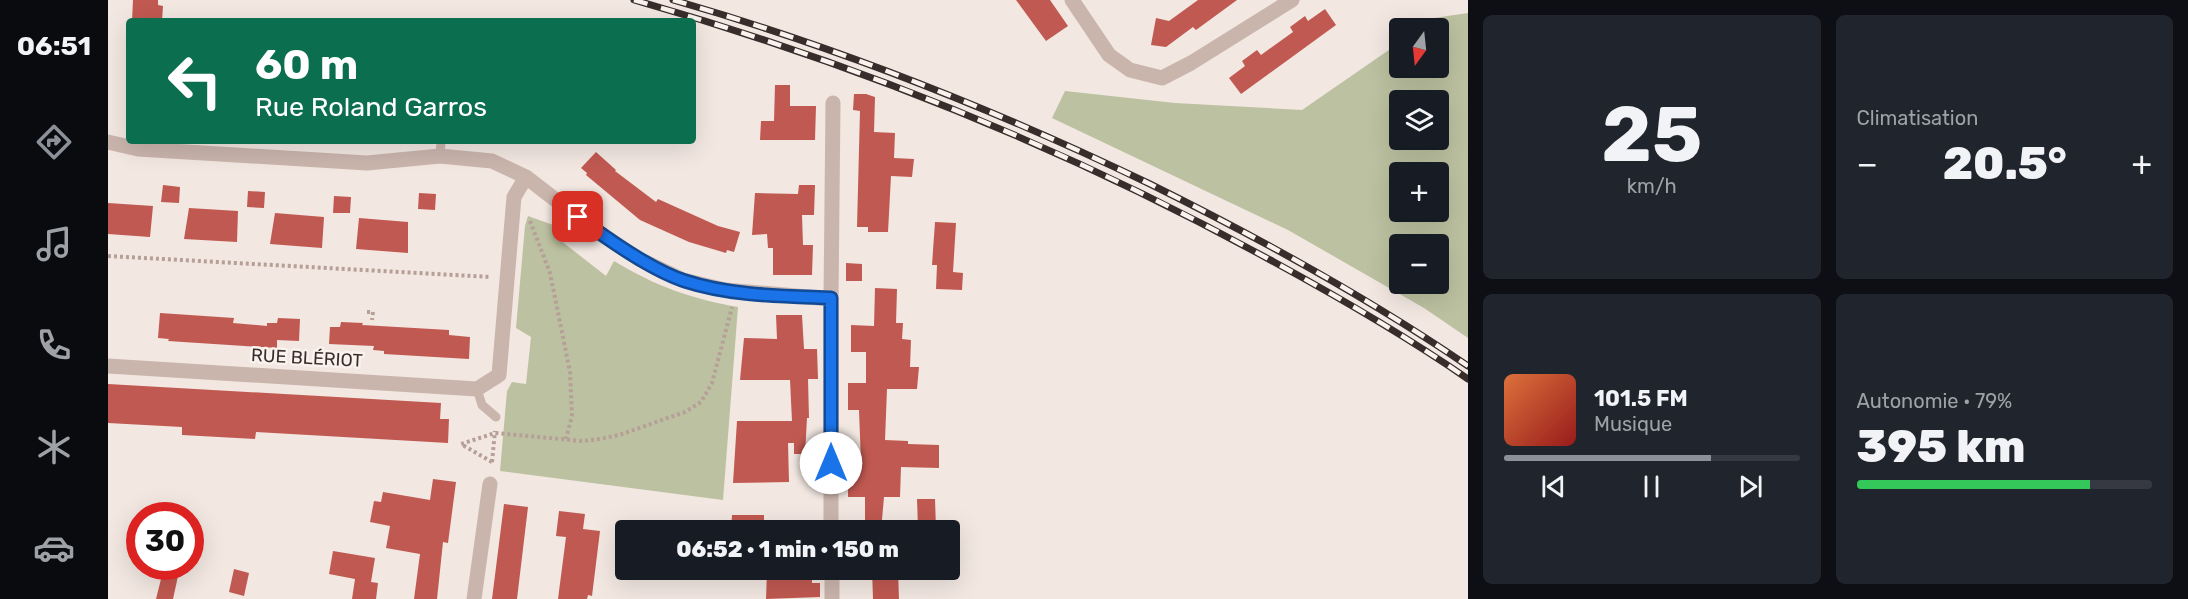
<!DOCTYPE html>
<html lang="fr">
<meta charset="utf-8">
<style>
body{margin:0;font-family:Rubik,sans-serif;background:#20242c;color:#f1f3f6;height:100vh;display:flex;flex-direction:column;font-size:22px;white-space:nowrap}
*{box-sizing:border-box;margin:0}
p{font-size:20px;color:#9ea1a6}
.icon{flex:none;width:33px;height:33px;fill:none;stroke:currentColor;stroke-width:2;stroke-linecap:round;stroke-linejoin:round}
.map{position:relative;flex:1;overflow:hidden}
.sheet{display:flex;flex-direction:column;gap:15px;padding:15px;background:#0d0f14;width:720px}
.sheet>*{flex:none}
.hud{position:absolute;left:18px;top:18px;width:570px;height:126px;border-radius:6px;box-shadow:0 6px 24px #0002;background:#0b6e4f;color:#fff;overflow:hidden}
.needle{width:39px;rotate:195deg}
.controls{position:absolute;left:1281px;top:18px;display:grid;gap:12px}
.controls a{display:grid;place-items:center;width:60px;height:60px;border-radius:6px;background:#171b24;box-shadow:0 6px 24px #0002;font-size:30px}
.speed{position:absolute;left:18px;top:502px;display:flex;gap:12px;font-size:30px;font-weight:700;text-align:center}
.speed>*{display:grid;place-content:center;width:78px;height:78px;border-radius:50%;background:#171b24;box-shadow:0 6px 24px #0002;line-height:1}
.speed .limit{border:9px solid #d22;background:#fff;color:#111}
.pin{position:absolute;display:grid;place-items:center;width:51px;height:51px;color:#fff;margin:-26px;border-radius:12px;box-shadow:0 3px 9px #0006}
.me{position:absolute;width:66px;margin:-33px;rotate:0deg;stroke-linejoin:round;filter:drop-shadow(0 0 4px #0008)}
.turn{display:flex;align-items:center;gap:21px;height:126px;padding:0 30px;font-size:27px}
.turn .icon{width:78px;height:78px;stroke-width:2.5}
.turn b{display:block;font-size:42px;line-height:51px}
.big{font-size:45px;font-weight:800;line-height:1.1}
.sheet .tile{flex:1;display:flex;flex-direction:column;justify-content:center;gap:9px;min-width:0;padding:0 21px;border-radius:9px;background:#20242c}
.sheet .dial{align-items:center;gap:0}
.dial b{font-size:78px;line-height:1}
.song{display:flex;align-items:center;gap:18px}
.cover{width:72px;height:72px;border-radius:9px;background:linear-gradient(135deg,hsl(20 70% 55%),hsl(0 70% 35%))}
.played{height:6px;border-radius:3px;background:linear-gradient(90deg,#8c9099 70%,#363941 70%)}
.keys{display:flex;justify-content:space-around;direction:ltr}
.heat{display:flex;justify-content:space-between;align-items:center;font-size:33px;direction:ltr}
.charge{height:9px;border-radius:4px;background:linear-gradient(90deg,#34c759 79%,#363941 0)}
.sheet .tiles{flex:1;display:grid;gap:15px;grid-template-columns:repeat(2,1fr)}
.trip{position:absolute;left:507px;top:520px;width:345px;height:60px;border-radius:6px;background:#171b24;box-shadow:0 6px 24px #0002;font-weight:800;line-height:60px;text-align:center}
main{display:flex;flex:1;min-height:0}
.dock{display:flex;flex-direction:column;width:108px;justify-content:space-around;align-items:center;background:#090b0e;color:#9ea1a6}
.dock .icon{width:42px;height:42px}
.dock .on{color:#8c9099}
.dock b{font-size:27px;color:#f1f3f6}
.map>svg:first-child{display:block}
.green{fill:#bcc1a1;fill-rule:evenodd}
.building{fill:#c05951}
.lines{fill:none;stroke-linecap:round;stroke-linejoin:round}
.path{stroke:#b69f97;stroke-width:4;stroke-dasharray:3 3;stroke-linecap:butt}
.lane{stroke:#cab5ad;stroke-width:9}
.street{stroke:#cab5ad;stroke-width:15}
.rail-casing{stroke:#392d2b;stroke-width:7}
.rail{stroke:#faf2ed;stroke-width:4.5;stroke-dasharray:14;stroke-linecap:butt}
.route-casing{stroke:#114b97;stroke-width:15}
.route{stroke:#1a73e8;stroke-width:10}
.labels{text-anchor:middle;stroke-width:5;stroke-linejoin:round;paint-order:stroke}
.street-label{font-size:18px;fill:#392d2b;stroke:#faf2ed}
</style>
<main>
<nav class="dock">
<b>06:51</b>
<svg class="icon on" aria-label="directions" viewBox="0 0 24 24"><path d="M12 3l9 9-9 9-9-9zM9 14v-3h6M13 9l2 2-2 2"/></svg>
<svg class="icon" aria-label="music" viewBox="0 0 24 24"><path d="M9 18V5l10-2v13"/><circle cx="6" cy="18" r="3"/><circle cx="16" cy="16" r="3"/></svg>
<svg class="icon" aria-label="phone" viewBox="0 0 24 24"><path d="M5 4h4l2 5-3 2q2 4 5 5l2-3 5 2v4C11 20 4 13 5 4z"/></svg>
<svg class="icon" aria-label="climate" viewBox="0 0 24 24"><path d="M12 3v18M4 7l16 10M4 17L20 7"/></svg>
<svg class="icon" aria-label="car" viewBox="0 0 24 24"><path d="M5 17H2v-5l4-1 3-4h7l3 4 3 1v5h-3M9 17h6M6 11h13"/><circle cx="7" cy="17" r="2"/><circle cx="17" cy="17" r="2"/></svg>
</nav>
<div class="map">
<svg width="1360" height="599" viewBox="0 0 1360 599">
<rect width="100%" height="100%" fill="#f2e7e1"/>
<path class="green" d="M1360,13V338L1316,308L1180,230L944,118L957,91L1067,103L1194,110L1291,43L1292,68H1330V28H1293L1292,23ZM1330,100V140H1292V100ZM1330,172V212H1292V172ZM1330,244V284H1292V244Z
M420,216L448,226L454,221L461,227L452,240L498,276L506,261C547,286 584,299 630,307L615,500L392,471L399,391L404,382L418,384L423,337L408,328L417,226Z"/>
<path class="building" d="M25,0H50V5L55,6L54,21H24Z
M908,0H942L960,26L938,41Z
M1090,0H1129L1088,30L1085,27L1058,47L1043,45L1048,18L1061,21Z
M1217,9L1228,25L1133,94L1121,78L1137,66L1134,61L1149,50L1153,55L1185,32L1182,27L1197,16L1200,21Z
M667,85H682V106H708L707,140H652L653,121H666Z
M746,94H758L767,97L766,132L787,133L786,158L806,159L804,177L783,176L780,232H760V227H749L752,111L745,110Z
M488,152L508,170L507,171L548,202L550,199L610,226L632,232L626,252L619,250L618,253L581,242L532,220L478,175L479,173L473,168Z
M55,185L72,187L71,203L53,202Z
M691,185H707L706,215H694L695,245H705L704,275H665V248H660L659,234L644,235L647,193L690,194Z
M140,191L157,192L156,208L139,207Z
M311,193L328,194L327,210L310,209Z
M226,196L243,197L242,213H225Z
M0,203L45,206L42,237L0,234Z
M81,208L130,211L129,242L76,239Z
M167,213L216,217L214,248L162,244Z
M251,218L300,222V253L248,249Z
M827,222L848,223L845,272L855,273L854,290L828,289L829,265H824Z
M738,263L754,264V281H738Z
M767,288L789,289L788,323H795L794,339L803,340L802,367H811L809,389H779L777,440L800,441V444L831,445V468L793,467L792,497H776L773,531H757V497H740V463H753L751,410H740V383H758V352H743V325L766,326Z
M52,313L126,318L125,323L159,326V323H169L170,318L192,319L191,341L169,340V348L60,341L61,339L50,338Z
M668,315H694L696,349H709L710,379H700L701,418H699L697,454H686V443H680L681,482L625,483L629,421H684L682,380H632L636,338L669,339Z
M233,322L255,323L254,325L341,330V335L362,337L361,359L276,354V351L265,350L266,346L221,344L222,327H232Z
M0,384L333,403L332,419H341L340,443L148,432L147,439L74,435V427L0,423Z
M325,479L348,482L340,543L335,542L329,599H306L312,554L278,548L282,526L262,522L266,501L273,502L275,492L322,500Z
M809,499H827L828,529H810Z
M396,504L420,507L409,599H384Z
M451,511L477,514L475,529L492,531L484,596L480,595L479,599H450L458,537L448,536Z
M624,515H656V531H623Z
M225,551L267,558L263,582L270,583L268,599H244L247,579L221,574Z
M56,567H72L65,599H48Z
M126,569L141,573L136,596L121,592Z
M659,570H704V583H712V597L658,599Z
M764,570H790L791,599H765Z"/>
<g class="lines">
<path class="path" d="M422,221L442,273L462,372L464,416L458,439
M0,256L383,277
M259,312H265L264,320
M384,462L353,444L387,433L474,441L492,439L511,435L577,412L593,402L604,383L624,307
M384,462L387,431"/>
<path class="lane" d="M332,156L333,141
M369,389L374,405L388,417"/>
<path class="street" d="M964,0L1001,55L1022,70L1054,78L1083,63L1184,0
M0,142L30,149L259,163L332,156L384,161L418,177L484,228L531,259L575,280L617,290L723,299
M0,366L369,389L391,375L406,197L418,177
M723,531V299L725,103
M724,570V599
M366,599L382,484"/>
<defs>
<path id="rail" d="M526,0C751,64 961,149 1166,262C1232,298 1298,336 1360,379
M565,0C729,47 888,110 1042,184C1151,238 1259,297 1360,366"/>
</defs>
<use href="#rail" class="rail-casing"/>
<use href="#rail" class="rail"/>
</g>
<g class="lines">
<defs>
<path id="route" d="M470,217C498,238 543,270 577,281C623,296 674,296 723,298V463"/>
</defs>
<use href="#route" class="route-casing"/>
<use href="#route" class="route"/>
</g>
<g class="labels">
<g class="street-label">
<text transform="translate(199 358) rotate(3)" y="6">RUE BLÉRIOT</text>
</g>
</g>
</svg>
<div class="controls">
<a><svg class="needle" viewBox="-14 -14 28 28"><path d="M0-13l5 13h-10z" fill="#e53935"/><path d="M0 13l5-13h-10z" fill="#9ea1a6"/></svg></a>
<a><svg class="icon" aria-label="layers" viewBox="0 0 24 24"><path d="M12 4l9 5-9 5-9-5zM3 14l9 5 9-5"/></svg></a>
<a>+</a>
<a>−</a>
</div>
<div class="speed"><div class="limit">30</div></div>
<div class="pin" style="left:470px;top:217px;background:#d93025"><svg class="icon" aria-label="arrive" viewBox="0 0 24 24"><path d="M6 21V4h12l-3 4 3 4H6"/></svg></div>
<svg class="me" style="left:723px;top:463px" viewBox="-20 -20 40 40"><circle r="19" fill="#fff"/><path d="M0-13L10 11 0 6-10 11z" fill="#1a73e8"/></svg>
<div class="trip">06:52 · 1 min · 150 m</div>
<div class="hud">
<div class="turn"><svg class="icon" aria-label="left" viewBox="0 0 24 24"><path d="M17 20v-9H6M10 6l-5 5 5 5"/></svg><div><b>60 m</b>Rue Roland Garros</div></div>
</div>
</div>
<section class="sheet">
<div class="tiles">
<div class="tile dial"><b>25</b><p>km/h</p></div>
<div class="tile"><p>Climatisation</p>
<div class="heat"><a>−</a><b class="big">20.5°</b><a>+</a></div>
</div>
<div class="tile">
<div class="song"><i class="cover"></i><div><b>101.5 FM</b><p>Musique</p></div></div>
<div class="played"></div>
<div class="keys"><svg class="icon" aria-label="previous" viewBox="0 0 24 24"><path d="M18 5L8 12l10 7zM5 5v14"/></svg><svg class="icon" aria-label="pause" viewBox="0 0 24 24"><path d="M8 5v14M16 5v14"/></svg><svg class="icon" aria-label="next" viewBox="0 0 24 24"><path d="M6 5l10 7-10 7zM19 5v14"/></svg></div>
</div>
<div class="tile"><p>Autonomie · 79%</p><b class="big">395 km</b><div class="charge"></div></div>
</div>
</section>
</main>
